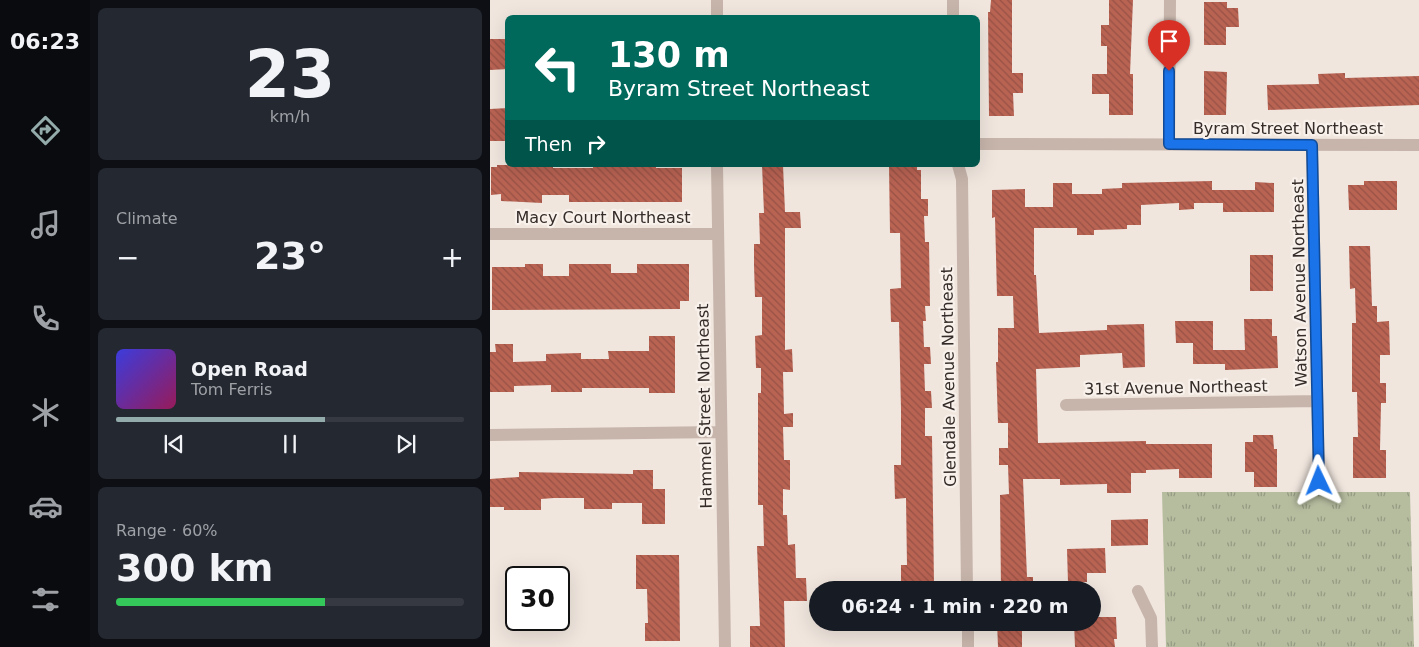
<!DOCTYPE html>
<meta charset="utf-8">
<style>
body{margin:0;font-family:"DejaVu Sans",sans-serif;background:#242831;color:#f1f3f6;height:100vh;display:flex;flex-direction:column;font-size:19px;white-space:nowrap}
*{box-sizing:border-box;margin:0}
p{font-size:16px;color:#9ea1a6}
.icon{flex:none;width:28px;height:28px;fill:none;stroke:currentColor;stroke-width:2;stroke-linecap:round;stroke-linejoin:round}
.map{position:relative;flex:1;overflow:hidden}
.sheet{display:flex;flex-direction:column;gap:8px;padding:8px;background:#0d0f14;width:400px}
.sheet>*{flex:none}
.hud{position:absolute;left:15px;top:15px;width:475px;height:152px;border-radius:8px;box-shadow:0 5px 20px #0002;background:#00695c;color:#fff;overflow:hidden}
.speed{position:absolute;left:15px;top:566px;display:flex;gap:10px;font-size:25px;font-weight:700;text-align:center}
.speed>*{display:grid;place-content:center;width:65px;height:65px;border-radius:50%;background:#171b24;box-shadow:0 5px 20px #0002;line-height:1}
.speed .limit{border:2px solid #111;border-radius:8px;background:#fff;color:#111}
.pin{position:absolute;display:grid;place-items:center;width:42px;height:42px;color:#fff;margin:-51px -21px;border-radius:50% 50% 50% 0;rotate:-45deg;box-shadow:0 0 5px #0007}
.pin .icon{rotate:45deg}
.me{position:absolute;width:55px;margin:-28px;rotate:358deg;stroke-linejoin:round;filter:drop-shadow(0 0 4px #0008)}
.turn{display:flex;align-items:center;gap:18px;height:105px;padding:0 20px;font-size:22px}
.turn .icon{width:65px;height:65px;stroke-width:2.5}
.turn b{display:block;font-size:35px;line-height:42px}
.then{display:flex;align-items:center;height:48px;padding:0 20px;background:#0003;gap:10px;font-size:19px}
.big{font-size:38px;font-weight:800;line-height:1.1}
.sheet .widget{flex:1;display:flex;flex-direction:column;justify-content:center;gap:8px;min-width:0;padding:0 18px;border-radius:8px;background:#242831}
.sheet .dial{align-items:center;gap:0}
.dial b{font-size:65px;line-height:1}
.song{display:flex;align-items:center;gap:15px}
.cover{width:60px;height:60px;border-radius:8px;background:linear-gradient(135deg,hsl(240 70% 55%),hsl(330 70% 35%))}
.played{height:5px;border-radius:2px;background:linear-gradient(90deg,#94abac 60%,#363941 60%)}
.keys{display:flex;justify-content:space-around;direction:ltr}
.heat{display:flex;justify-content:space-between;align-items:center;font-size:28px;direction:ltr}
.charge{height:8px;border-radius:4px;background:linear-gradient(90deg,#34c759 60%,#363941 0)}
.trip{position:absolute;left:319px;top:581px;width:292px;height:50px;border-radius:25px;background:#171b24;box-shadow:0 5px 20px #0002;font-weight:800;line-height:50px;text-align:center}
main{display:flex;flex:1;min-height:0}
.tabs{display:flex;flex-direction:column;width:90px;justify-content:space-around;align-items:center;background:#090b0e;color:#9ea1a6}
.tabs .icon{width:35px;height:35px}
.tabs .on{color:#94abac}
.tabs b{font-size:22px;color:#f1f3f6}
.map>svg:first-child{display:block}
.grass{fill:url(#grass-tufts)}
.building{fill:url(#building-back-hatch)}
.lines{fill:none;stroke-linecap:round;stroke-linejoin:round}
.minor{stroke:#c7b5ab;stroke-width:12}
.route-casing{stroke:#114b97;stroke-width:12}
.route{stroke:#1a73e8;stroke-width:9}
.labels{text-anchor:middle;stroke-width:4.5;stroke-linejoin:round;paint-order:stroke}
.street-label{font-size:16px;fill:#352c29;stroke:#f8f0ea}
</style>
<main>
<nav class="tabs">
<b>06:23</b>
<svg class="icon on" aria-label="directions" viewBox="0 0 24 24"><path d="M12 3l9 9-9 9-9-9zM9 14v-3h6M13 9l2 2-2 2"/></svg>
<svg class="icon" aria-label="music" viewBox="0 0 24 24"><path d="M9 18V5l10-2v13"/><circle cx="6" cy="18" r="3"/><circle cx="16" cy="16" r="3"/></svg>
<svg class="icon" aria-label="phone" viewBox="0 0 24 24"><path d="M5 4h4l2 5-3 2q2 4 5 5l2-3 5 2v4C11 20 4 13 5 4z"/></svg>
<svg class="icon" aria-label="climate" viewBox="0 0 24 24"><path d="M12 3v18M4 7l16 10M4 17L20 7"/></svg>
<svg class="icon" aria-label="car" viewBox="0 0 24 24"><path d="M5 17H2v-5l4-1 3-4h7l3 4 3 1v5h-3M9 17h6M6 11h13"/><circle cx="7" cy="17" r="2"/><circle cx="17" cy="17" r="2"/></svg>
<svg class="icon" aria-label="filters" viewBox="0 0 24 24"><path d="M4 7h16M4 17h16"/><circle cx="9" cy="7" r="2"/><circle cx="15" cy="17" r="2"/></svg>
</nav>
<section class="sheet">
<div class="widget dial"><b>23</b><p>km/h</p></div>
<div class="widget"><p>Climate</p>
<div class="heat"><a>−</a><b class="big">23°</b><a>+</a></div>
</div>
<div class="widget">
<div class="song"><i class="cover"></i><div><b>Open Road</b><p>Tom Ferris</p></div></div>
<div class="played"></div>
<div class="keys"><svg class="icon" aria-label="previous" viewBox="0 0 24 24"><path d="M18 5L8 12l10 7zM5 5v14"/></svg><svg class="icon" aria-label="pause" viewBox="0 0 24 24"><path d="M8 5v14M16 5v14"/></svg><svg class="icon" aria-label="next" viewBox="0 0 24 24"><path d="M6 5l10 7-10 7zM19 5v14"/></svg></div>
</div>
<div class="widget"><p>Range · 60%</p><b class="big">300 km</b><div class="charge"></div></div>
</section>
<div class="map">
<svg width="929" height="647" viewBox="0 0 929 647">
<defs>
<pattern id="grass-tufts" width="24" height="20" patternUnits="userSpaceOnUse" patternTransform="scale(1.25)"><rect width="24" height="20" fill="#b6bd9f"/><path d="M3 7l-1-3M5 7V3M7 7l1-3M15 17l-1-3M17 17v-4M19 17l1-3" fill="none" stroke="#959a82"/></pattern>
<pattern id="building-back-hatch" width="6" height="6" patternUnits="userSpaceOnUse" patternTransform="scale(1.25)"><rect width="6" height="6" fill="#b96353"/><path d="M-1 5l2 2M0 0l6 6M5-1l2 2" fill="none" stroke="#975245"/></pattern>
</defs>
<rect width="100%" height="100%" fill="#f0e6de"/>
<path class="grass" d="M672,492H920L924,647H676Z"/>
<path class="building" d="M501,0H522V73H533V93H523L524,116H499L498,12H500Z
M619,0H643L640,74H643V115H619V94H602V74H617V46H611V25H619Z
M714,2H737V8H748L749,27H736V45H714Z
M0,39H18V69L0,70Z
M714,71L737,72L736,115H714Z
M855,73V78L929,76V105L778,110L777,85L829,84L828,74Z
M18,108V141H0V109Z
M7,165H63V168H103V165H166V168H192V202H79V195H52V203L11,201V194L1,195V167H7Z
M272,165H293L295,212H310L311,228H295V350L302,349L303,372H293L294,414L303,413V427H293L294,460H300V490L293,489V515H297L298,545L305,544L306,578H316L317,601H294L295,647H260V626H270L267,546H274L273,505H268V393H271V368H266L265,336L272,335V297H265L264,265V244H270L269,213H274Z
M399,165H427V170H431V199H438V216H434L435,242H439L440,306H435L436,321H433L434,347H440L441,364H434L435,391H441L442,408H435V436H442L444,584H411V565H417L416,498L405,499L404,465H411V409L409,322H401L400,289L411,288L410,233H400Z
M722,181V190H765V182L784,183V212H733V203H704V209L689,210V203L651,205V225H637V229L604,230V235H587V228H544V275H546L549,333L617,330V325L654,324L655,367L633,368L632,353L590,355V367L546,369L548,443L656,441V444H722V478H689V469L656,470V473H641V493H617V484L570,485V479H533L537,577H543V590H511L510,495L519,494L518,465H509V448H518V423H508L506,362H508V328H524L523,296H507L505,217L502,218V190L535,189V207H563V183H582V194H612V189L632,188V183Z
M874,181H907V210H859L858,185H874Z
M859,246H880L882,306H887V322L899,321L900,355H890V383H896V403H891L890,450H896V478H863V437H868L867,392H862V323H866L865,288L860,289Z
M760,255H783V291H760Z
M35,264H53V276H79V264H121V273H147V264H199V301H190V309L2,310V267H35Z
M754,319H782V336H787L788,368L735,370V364H703V343H686L685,321H723V350H755Z
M159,336H185V393H159V388H92V392H61V385L24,386V392H0V352H6L5,344H23V362L56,361V354L91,353V359H119L118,351H159Z
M763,435H783L784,449H787V487H764V472H755V442H763Z
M143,470H163V489H175V524H152V503H122V509H94V498H64L51,499V510H14V507H0V479L29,477V472L143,474Z
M658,519V545L621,546V520Z
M615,548L616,573H597V582L578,583L577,549Z
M146,555H189L190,641H155V623H158L157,589H146Z
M602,617H626L627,639H624L625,647H585L584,622H602Z
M507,622H532V647H508Z"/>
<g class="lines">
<path class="minor" d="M227,0V18
M463,0V18
M488,144L929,145
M679,144L680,0
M822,145L829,481
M227,165L235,647
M468,165L472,179L477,590
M0,234H227
M576,405L827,401
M0,435L230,432
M648,591L661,618L662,647
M478,622V647"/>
</g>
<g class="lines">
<defs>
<path id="route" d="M679,71V144L822,145L829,481"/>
</defs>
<use href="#route" class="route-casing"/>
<use href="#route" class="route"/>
</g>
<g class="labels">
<g class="street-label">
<text x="798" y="134">Byram Street Northeast</text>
<text x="113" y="223">Macy Court Northeast</text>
<text transform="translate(809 283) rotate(-91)" y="6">Watson Avenue Northeast</text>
<text transform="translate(458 377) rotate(-91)" y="6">Glendale Avenue Northeast</text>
<text transform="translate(686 387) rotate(-1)" y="6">31st Avenue Northeast</text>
<text transform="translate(214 406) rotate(-91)" y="6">Hammel Street Northeast</text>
</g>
</g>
</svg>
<div class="speed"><div class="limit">30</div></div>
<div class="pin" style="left:679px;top:71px;background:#d93025"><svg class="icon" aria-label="arrive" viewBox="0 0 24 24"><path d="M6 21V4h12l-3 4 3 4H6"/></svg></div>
<svg class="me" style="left:829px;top:481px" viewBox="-20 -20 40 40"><path d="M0-17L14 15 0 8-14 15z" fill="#1a73e8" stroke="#fff" stroke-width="4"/></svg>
<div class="trip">06:24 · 1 min · 220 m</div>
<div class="hud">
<div class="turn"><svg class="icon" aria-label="left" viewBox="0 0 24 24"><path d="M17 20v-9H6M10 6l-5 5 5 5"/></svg><div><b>130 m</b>Byram Street Northeast</div></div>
<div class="then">Then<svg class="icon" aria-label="right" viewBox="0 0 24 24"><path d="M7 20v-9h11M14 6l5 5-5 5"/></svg></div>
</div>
</div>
</main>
